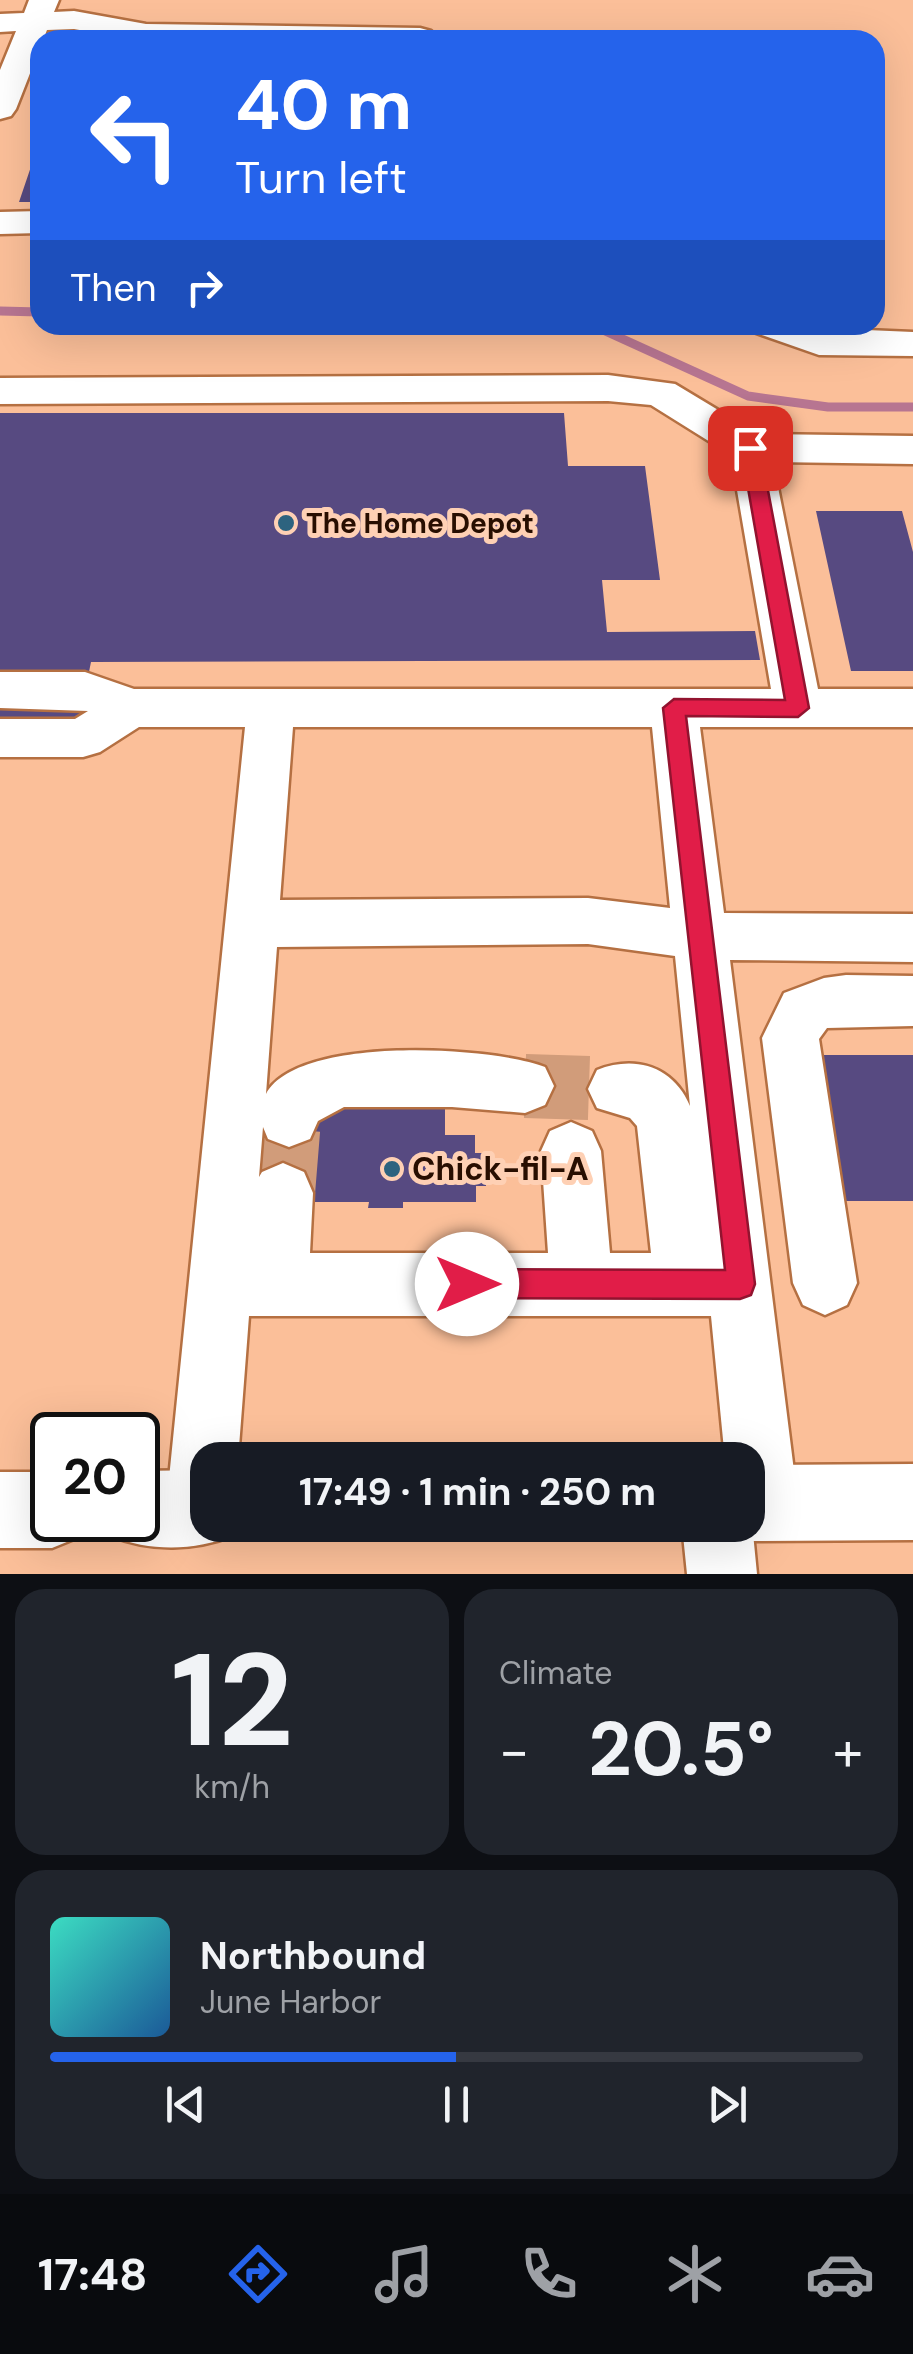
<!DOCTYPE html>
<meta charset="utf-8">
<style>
body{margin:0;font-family:"DM Sans",sans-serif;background:#20242c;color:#f1f3f6;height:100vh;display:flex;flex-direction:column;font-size:38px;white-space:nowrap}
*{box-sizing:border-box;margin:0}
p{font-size:32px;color:#9ea1a6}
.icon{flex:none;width:55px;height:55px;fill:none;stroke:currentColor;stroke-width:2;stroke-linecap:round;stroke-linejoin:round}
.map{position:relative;height:1574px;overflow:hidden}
.details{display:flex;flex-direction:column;gap:15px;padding:15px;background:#0d0f14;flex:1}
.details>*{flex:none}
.banner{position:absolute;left:30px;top:30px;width:855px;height:305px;border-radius:30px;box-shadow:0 10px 40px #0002;background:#2563eb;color:#fff;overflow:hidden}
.speed{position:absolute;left:30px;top:1412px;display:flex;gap:20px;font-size:50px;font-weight:700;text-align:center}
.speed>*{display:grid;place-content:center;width:130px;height:130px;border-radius:50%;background:#171b24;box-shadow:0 10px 40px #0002;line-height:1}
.speed .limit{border:5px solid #111;border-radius:15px;background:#fff;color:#111}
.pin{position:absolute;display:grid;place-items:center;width:85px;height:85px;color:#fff;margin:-42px;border-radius:20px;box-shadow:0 5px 15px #0006}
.me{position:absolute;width:110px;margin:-55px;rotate:90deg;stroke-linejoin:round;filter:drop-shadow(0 0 8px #0008)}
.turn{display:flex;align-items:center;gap:35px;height:210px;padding:0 40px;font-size:45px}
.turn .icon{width:130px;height:130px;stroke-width:2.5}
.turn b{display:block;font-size:70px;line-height:85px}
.then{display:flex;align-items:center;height:95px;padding:0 40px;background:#0003;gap:20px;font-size:38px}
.big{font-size:75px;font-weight:700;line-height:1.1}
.details .widget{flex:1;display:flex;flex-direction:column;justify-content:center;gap:15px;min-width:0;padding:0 35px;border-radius:30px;background:#20242c}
.details .dial{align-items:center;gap:0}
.dial b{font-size:130px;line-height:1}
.song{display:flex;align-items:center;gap:30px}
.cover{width:120px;height:120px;border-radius:15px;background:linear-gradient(135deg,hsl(170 70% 55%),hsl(210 70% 35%))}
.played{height:10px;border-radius:5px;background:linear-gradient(90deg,#2563eb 50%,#363941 50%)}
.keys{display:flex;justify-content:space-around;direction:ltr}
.heat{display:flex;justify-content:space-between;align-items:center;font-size:55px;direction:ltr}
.details .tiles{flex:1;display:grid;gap:15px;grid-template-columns:1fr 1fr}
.widget:last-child{grid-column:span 2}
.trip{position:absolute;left:190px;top:1442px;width:575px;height:100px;border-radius:30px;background:#171b24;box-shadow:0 10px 40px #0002;font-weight:700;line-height:100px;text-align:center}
.tabs{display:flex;height:160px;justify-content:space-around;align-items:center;background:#090b0e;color:#9ea1a6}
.tabs .icon{width:70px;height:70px}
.tabs .active{color:#2563eb}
.tabs b{font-size:45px;color:#f1f3f6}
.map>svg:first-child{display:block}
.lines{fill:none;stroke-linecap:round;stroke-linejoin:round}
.stream{stroke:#b77591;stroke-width:9}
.building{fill:#574a81}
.minor-tunnel{stroke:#d19c7a;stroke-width:64;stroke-dasharray:64 31;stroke-linecap:butt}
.minor-casing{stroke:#b57042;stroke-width:5}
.major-casing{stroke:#b57042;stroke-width:5}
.minor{fill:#fff;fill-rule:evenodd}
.major{fill:#fff;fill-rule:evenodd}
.route{fill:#e11d48;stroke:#92132f;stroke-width:2.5}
.poi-dot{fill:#2d637f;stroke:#fed0b4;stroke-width:4}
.labels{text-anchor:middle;stroke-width:10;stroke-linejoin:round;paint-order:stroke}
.poi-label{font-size:28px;font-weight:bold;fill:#280e00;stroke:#fed0b4;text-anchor:start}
.near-poi-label{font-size:32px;font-weight:bold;fill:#280e00;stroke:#fed0b4;text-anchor:start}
</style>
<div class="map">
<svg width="913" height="1574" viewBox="0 0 913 1574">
<rect width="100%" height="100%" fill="#fbbf99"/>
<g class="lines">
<path class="stream" d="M0,311L40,312
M592,325L748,396L828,407H913"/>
</g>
<path class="building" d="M39,143L40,202H19Z
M0,413H564L568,466H645L660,580H602L607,632L755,631L760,660L91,662L79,721L0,722Z
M816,511H902L913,552V671H851Z
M813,1055H913V1201H837Z
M322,1103H445V1135H475V1153H486V1186H476V1202H403V1208H368L369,1202H311V1186H296L301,1118Z"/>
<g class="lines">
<path class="minor-tunnel" d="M525,1086L617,1089
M283,1193L289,1119"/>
<defs>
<path id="minor" d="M29,0H59L54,12L74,11L146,24L420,28L431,31L435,37L135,40L74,29L47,30L16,109L11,116L0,119V70L16,31L0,32V14L24,13Z
M40,211V233L0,234V212Z
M750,325L913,332V356L819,355L756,333Z
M608,375L675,384L758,434L913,436V464L773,462L818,689H913V727H700L724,913L913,914V962L730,960L798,1503L788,1527L764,1537L753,1533L757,1574H687L682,1525H748V1460H725L711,1316H249L238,1460H208V1525H227L224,1532L200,1542L176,1532L166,1508L245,727H139L100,752L83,757H0V719H75L88,711L0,708V672H85L134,689H771L731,455L651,405L608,401L0,404V378ZM293,727H652L670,908L588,898L280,900ZM588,944L675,956L690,1106C673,1066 635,1055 597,1070L588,1089L597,1108L630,1118L637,1126L651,1253H610L601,1151L592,1131L571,1122L550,1131L541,1151L548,1253H310L313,1193L304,1172L283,1163L262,1172L259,1177L263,1127L268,1139L289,1147L310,1139L318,1121L344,1107H452L525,1113L545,1105L554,1086L545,1067C491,1046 297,1035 266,1094L277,947Z
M846,975L913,976V1026L827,1028L819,1039L857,1283L847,1305L825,1315L803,1305L793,1283L762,1038L784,993L824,978Z"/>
<path id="major" d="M913,1464V1540L748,1541L721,1530L719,1525H748V1465Z
M208,1470V1525H239L235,1535C195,1551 151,1552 111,1536L105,1520H138V1471Z
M0,1472H52V1520H86L79,1537L52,1548H0Z"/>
</defs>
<use href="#minor" class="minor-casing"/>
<use href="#major" class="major-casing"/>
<use href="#minor" class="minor"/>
<use href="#major" class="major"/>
</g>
<path class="route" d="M750,441L760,448L809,708L798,717L686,716L755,1284L751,1295L740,1299L467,1298L457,1294L453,1284L457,1274L467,1269L725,1270L663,708L674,699L785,700L741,448Z"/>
<g class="poi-dot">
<circle cx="286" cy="523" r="10"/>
<circle cx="392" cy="1169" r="10"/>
</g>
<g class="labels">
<g class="poi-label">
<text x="306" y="533">The Home Depot</text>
</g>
<g class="near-poi-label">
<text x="412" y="1180">Chick-fil-A</text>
</g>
</g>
</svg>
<div class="speed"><div class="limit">20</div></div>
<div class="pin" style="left:750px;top:448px;background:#d93025"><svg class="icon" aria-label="arrive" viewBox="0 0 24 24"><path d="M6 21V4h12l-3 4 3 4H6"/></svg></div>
<svg class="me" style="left:467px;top:1284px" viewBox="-20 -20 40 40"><circle r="19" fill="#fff"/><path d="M0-13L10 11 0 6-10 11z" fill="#e11d48"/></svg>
<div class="trip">17:49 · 1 min · 250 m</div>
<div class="banner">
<div class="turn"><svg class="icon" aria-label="left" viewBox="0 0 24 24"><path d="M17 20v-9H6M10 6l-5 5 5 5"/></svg><div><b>40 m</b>Turn left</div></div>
<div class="then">Then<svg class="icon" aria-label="right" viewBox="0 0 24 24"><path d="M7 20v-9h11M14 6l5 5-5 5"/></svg></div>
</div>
</div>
<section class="details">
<div class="tiles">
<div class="widget dial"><b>12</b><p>km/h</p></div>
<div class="widget"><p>Climate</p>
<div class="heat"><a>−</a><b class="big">20.5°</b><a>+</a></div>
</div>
<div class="widget">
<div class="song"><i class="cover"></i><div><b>Northbound</b><p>June Harbor</p></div></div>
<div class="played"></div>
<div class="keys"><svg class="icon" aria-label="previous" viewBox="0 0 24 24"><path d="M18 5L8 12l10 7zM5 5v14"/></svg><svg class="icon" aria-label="pause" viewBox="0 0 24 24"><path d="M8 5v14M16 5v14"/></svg><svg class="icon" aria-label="next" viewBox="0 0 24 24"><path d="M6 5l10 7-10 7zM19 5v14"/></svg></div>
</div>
</div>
</section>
<nav class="tabs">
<b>17:48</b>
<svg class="icon active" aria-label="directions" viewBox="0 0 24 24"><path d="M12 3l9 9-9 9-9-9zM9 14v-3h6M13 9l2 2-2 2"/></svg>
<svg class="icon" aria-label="music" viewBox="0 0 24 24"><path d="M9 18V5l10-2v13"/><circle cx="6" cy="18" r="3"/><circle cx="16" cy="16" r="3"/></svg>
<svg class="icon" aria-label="phone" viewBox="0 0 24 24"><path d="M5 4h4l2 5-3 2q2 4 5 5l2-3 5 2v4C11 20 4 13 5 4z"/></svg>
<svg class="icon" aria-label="climate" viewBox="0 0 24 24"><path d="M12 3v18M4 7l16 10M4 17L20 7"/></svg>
<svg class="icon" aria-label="car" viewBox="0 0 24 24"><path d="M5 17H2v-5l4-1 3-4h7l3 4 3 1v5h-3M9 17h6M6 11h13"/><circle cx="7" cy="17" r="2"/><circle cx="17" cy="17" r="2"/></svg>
</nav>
